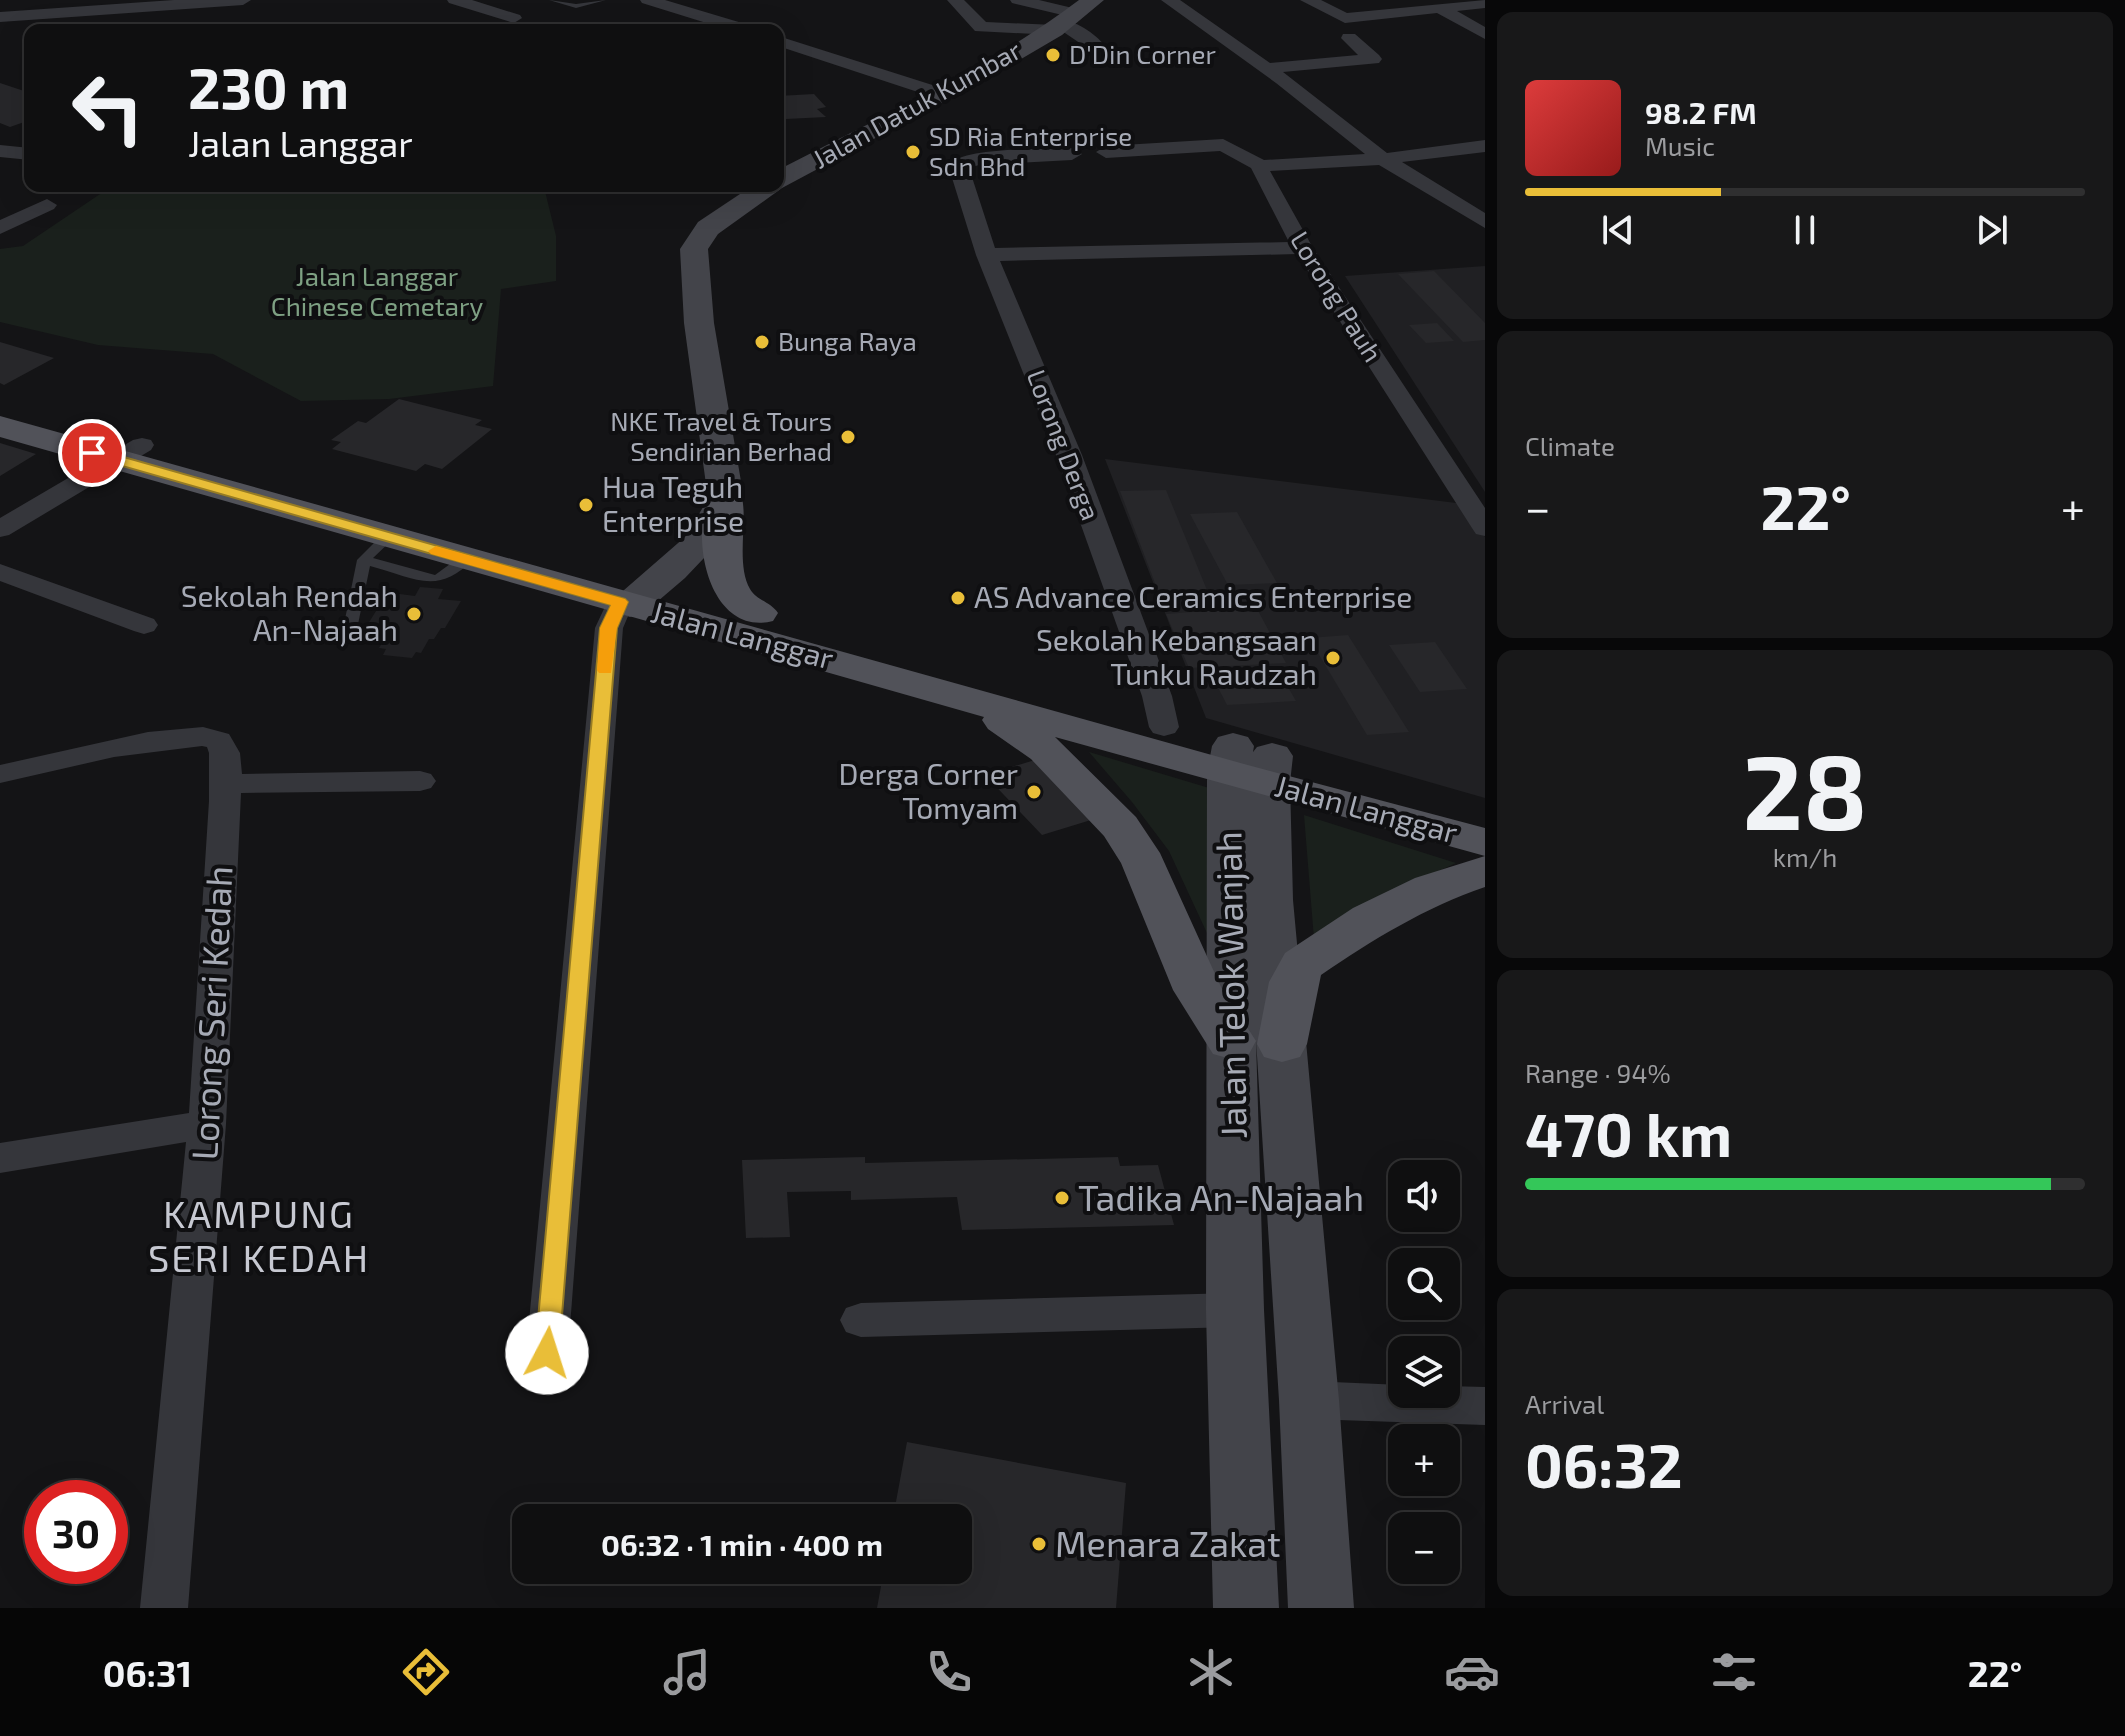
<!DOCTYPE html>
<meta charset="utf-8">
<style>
body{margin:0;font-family:"Exo 2",sans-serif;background:#181819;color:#f1f3f6;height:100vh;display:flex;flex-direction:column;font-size:30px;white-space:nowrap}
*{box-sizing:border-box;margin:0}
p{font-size:26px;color:#9b9c9f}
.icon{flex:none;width:44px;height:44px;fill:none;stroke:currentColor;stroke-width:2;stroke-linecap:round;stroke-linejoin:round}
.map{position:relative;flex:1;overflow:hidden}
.panel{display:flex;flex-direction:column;gap:12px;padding:12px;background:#080809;width:640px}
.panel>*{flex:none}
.guide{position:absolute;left:24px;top:24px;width:760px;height:168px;border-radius:16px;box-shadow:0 8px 32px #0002,0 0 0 2px #2f2f30;background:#0f0f10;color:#f1f3f6;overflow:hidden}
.fabs{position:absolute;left:1388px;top:1160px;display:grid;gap:16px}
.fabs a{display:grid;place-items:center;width:72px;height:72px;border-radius:16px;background:#0f0f10;box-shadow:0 8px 32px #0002,0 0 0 2px #2f2f30;font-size:40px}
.speed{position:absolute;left:24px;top:1480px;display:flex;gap:16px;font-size:40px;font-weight:700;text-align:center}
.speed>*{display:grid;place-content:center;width:104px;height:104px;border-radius:50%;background:#0f0f10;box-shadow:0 8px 32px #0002,0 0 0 2px #2f2f30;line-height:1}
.speed .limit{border:12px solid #d22;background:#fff;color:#111}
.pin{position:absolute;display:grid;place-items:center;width:68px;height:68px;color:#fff;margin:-34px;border:4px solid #fff;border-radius:50%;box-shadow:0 2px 8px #0007}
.me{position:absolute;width:88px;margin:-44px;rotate:5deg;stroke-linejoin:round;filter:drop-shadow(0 0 6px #0008)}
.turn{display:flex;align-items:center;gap:28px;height:168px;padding:0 32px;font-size:36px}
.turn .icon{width:104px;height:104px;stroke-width:2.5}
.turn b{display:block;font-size:56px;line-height:68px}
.big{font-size:60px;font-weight:700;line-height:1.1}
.panel .card{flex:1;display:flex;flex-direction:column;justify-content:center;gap:12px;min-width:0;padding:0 28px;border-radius:16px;background:#181819}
.panel .dial{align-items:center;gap:0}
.dial b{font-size:104px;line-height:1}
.song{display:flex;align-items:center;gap:24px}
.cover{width:96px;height:96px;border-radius:12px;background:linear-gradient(135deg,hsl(0 70% 55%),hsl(0 70% 35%))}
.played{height:8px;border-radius:4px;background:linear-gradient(90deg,#e9be38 35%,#2f2f30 35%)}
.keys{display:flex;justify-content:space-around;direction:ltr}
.heat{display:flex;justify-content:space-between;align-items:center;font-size:44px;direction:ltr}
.charge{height:12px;border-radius:6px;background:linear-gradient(90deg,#34c759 94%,#2f2f30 0)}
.trip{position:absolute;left:512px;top:1504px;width:460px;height:80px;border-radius:16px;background:#0f0f10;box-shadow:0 8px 32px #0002,0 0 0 2px #2f2f30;font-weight:700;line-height:80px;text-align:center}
.menu{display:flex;height:128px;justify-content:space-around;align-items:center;background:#060606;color:#9b9c9f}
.menu .icon{width:56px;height:56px}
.menu .current{color:#e9be38}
.menu b{font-size:36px;color:#f1f3f6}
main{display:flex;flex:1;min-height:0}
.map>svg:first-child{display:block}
.built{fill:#202023}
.green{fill:#1a201c}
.building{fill:#27272a}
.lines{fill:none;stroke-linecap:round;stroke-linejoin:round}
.lane{fill:#35363b;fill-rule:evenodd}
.street{fill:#35363b;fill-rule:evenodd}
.secondary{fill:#43444a;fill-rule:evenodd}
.primary{fill:#515259;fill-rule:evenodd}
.route{fill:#e9be38;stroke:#977c24;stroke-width:2}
.slow{fill:#f59e0b}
.poi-dot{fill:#e9be38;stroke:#0f0f11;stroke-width:3}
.labels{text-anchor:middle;stroke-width:8;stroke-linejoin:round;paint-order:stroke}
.far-poi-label{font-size:26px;fill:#a6aab5;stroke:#0f0f11;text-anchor:start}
.far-street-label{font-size:26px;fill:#a6aab5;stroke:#0f0f11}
.far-park-label{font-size:26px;fill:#7ea083;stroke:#0f0f11}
.poi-label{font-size:30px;fill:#a6aab5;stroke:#0f0f11;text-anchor:end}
.street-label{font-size:30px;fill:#a6aab5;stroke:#0f0f11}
.near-street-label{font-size:36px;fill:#a6aab5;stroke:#0f0f11}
.near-poi-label{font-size:36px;fill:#a6aab5;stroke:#0f0f11;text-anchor:start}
.near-neighbourhood-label{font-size:38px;letter-spacing:2px;fill:#c7c9d2;stroke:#0f0f11}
</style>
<main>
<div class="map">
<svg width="1485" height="1608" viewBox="0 0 1485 1608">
<rect width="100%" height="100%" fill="#141416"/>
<path class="built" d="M1485,266V492L1345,276Z
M1105,459L1464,504L1485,537V798L1206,718Z
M420,587L443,589L438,599L461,601L445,628H441L434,639H429L421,653L416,652L412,658L383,655L386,649L379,648L387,634L374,633L376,628L366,627L383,600H387L392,593L415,596Z"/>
<path class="green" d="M112,186H547L544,187L556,236V281L501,289L493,386L389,399L301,401L213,354L98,345L0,322V249L23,246Z
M1089,752L1209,788L1219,959L1169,851L1132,802Z
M1304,815L1456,863L1378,899L1314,939Z"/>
<path class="building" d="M0,83L30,93V120L10,127L0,123Z
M814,94L826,107L817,109L826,117L786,119L778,111V96Z
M1434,271L1485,323V340L1463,342L1398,274Z
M1437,323L1454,341L1426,343L1409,325Z
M0,342L54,358L4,385L0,383Z
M399,399L482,420L475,425L492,429L442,469L425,464L416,471L332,449L341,442L331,440L358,421L366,423Z
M0,443L36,454L0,476Z
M1166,490L1207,590L1158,591L1120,491Z
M1237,512L1277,583L1228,585L1190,514Z
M1256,607L1286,663L1189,668L1166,614Z
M1348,635L1409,732L1367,735L1309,638Z
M1435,642L1467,689L1420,692L1389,645Z
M1277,668L1296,701L1227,705L1210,672Z
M1035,760L1091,820L1042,835L985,775Z
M865,1157V1163L1118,1157L1120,1166L1158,1165L1174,1225L962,1230L957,1197L851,1200V1191L787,1192L790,1237L746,1238L742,1160Z
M907,1442L1126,1483L1116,1608H877L884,1570H958V1518H893Z"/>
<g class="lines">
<path class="lane" d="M549,0L576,4L606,0L576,8Z
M388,533L395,537L373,558L435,575L461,556H471L473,559C438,597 413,577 370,566L356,634L354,637H344L342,634L357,560L383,534Z"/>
<path class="street" d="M174,0H251L243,5L0,22V12Z
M447,0H472L520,15L522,18L514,23L449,3Z
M640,0H665L752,26L754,30H729L642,3Z
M947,0H964L986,22L1055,25L1056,21C1074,17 1097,35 1107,48L1105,52H1093L1062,31L1054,35L975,31Z
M1010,0H1039L1081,10L1083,13L1075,18L1012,3Z
M1161,0H1180L1270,63L1358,55L1341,38L1343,34H1355L1379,55L1382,59L1379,63L1283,72L1387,153L1485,140V152L1402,162L1485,213V228L1379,165L1270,171L1313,248L1485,508V536L1476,534L1472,528L1297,254L1000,261L1082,455L1172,696L1179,727L1175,733L1164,736L1153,733L1149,727L1142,696L1056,455L976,255L948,165C966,146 1045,150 1072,148L1082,154L1072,160L979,165L969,168L995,248L1289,242L1251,168L1220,151L1106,158L1096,152L1106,146L1223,139L1264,160L1365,154L1276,83Z
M1300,0H1321L1347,13L1485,0V8L1457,11L1485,27V39L1437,13L1345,23Z
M778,36L945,89L948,93L945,97H933L778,46Z
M0,145L30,148V160L0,157Z
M47,199L57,205L54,209L0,234V220Z
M142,438L151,440L154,445L151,450L9,535L0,537V518L133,440Z
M0,564L154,619L158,625L154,631L144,634L134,631L0,581Z
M620,594L630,596L634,602L623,628L568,1353L562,1366L547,1371L532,1366L526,1353L595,628L610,596Z
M203,727L229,734L240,753L242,774L420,771L431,774L436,781L431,788L420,791L241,793L226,1124L188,1608H140L186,1142L0,1173V1143L189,1113L209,801V753L207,747L202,746L114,757L0,783V765L148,732Z
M1235,1293L1250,1298L1256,1310L1250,1322L1235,1327L861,1337L846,1332L840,1320L846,1308L861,1303Z
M1309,1381L1402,1385V1394H1446V1386L1485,1387V1425L1309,1419L1293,1413L1287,1400L1293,1387Z"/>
<path class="secondary" d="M1079,0H1104L1062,35L999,72L782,188L718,234L708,249L714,323L744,499L722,539L685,578L644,613L630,617L616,613L611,605L616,597L685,537L708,499L684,323L680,249L698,222L752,186H778V170C879,117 988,69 1079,0Z
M1233,733L1248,737L1254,746L1253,752L1257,747L1272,743L1287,747L1293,756L1290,783L1293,900L1339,1400L1354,1608H1288L1279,1400L1256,1040L1264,1310L1279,1608H1213L1206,1310L1207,773L1212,746L1218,737Z"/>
<path class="primary" d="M0,416L1244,764L1485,828V856L1055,737L1136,817L1160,853L1221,987L1256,1041L1249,1054L1231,1059L1213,1054L1173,990L1121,863L1104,836L1031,759L988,729L982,720L984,717L0,437Z
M726,488L739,491C751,509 734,562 750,589C756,600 771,602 778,613L773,621C707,638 687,529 713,491Z
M1485,856V887C1424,908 1374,939 1321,975L1307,1044L1300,1057L1282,1062L1264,1057L1257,1044L1269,982L1285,953L1353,908L1415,878Z"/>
</g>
<path class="route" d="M92,448L625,599L628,602L617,628L559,1353L556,1360L547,1363L538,1360L535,1353L600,628L611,605L87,456L85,453Z"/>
<path class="slow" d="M436,546L625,599L628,602L617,628L611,673H599L597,670L600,628L611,605L431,554L428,551Z"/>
<g class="poi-dot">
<circle cx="1053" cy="55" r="8"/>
<circle cx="913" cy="152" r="8"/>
<circle cx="762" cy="342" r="8"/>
<circle cx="848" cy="437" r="8"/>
<circle cx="586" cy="505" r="8"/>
<circle cx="958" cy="598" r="8"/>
<circle cx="414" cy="614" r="8"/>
<circle cx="1333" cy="658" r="8"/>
<circle cx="1034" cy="792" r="8"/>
<circle cx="1062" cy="1198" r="8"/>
<circle cx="1039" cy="1544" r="8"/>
</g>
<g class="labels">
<g class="far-poi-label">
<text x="1069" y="64">D'Din Corner</text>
<text x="929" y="146">SD Ria Enterprise<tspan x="929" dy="30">Sdn Bhd</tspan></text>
<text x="778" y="351">Bunga Raya</text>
<text x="832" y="431" text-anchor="end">NKE Travel &amp; Tours<tspan x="832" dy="30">Sendirian Berhad</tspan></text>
</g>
<g class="far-street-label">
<text transform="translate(917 105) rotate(-29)" y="9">Jalan Datuk Kumbar</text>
<text transform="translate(1336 297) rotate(58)" y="9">Lorong Pauh</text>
<text transform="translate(1063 445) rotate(69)" y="9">Lorong Derga</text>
</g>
<g class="far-park-label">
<text x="377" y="286">Jalan Langgar<tspan x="377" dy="30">Chinese Cemetary</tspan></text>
</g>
<g class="poi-label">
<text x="602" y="498" text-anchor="start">Hua Teguh<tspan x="602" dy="34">Enterprise</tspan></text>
<text x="398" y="607">Sekolah Rendah<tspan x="398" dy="34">An-Najaah</tspan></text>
<text x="974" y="608" text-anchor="start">AS Advance Ceramics Enterprise</text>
<text x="1317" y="651">Sekolah Kebangsaan<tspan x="1317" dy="34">Tunku Raudzah</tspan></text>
<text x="1018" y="785">Derga Corner<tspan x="1018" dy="34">Tomyam</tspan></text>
</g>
<g class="street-label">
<text transform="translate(742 636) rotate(15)" y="10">Jalan Langgar</text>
<text transform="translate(1366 810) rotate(15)" y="10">Jalan Langgar</text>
</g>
<g class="near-street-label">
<text transform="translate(1231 985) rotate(-91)" y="13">Jalan Telok Wanjah</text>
<text transform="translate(212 1013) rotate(-87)" y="13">Lorong Seri Kedah</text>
</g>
<g class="near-poi-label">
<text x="1078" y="1211">Tadika An-Najaah</text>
<text x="1055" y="1557">Menara Zakat</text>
</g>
<g class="near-neighbourhood-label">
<text x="259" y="1228">KAMPUNG<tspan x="259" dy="44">SERI KEDAH</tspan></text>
</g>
</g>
</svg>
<div class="fabs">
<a><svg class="icon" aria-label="sound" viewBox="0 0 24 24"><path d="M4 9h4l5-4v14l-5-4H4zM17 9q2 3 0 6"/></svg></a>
<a><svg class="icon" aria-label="search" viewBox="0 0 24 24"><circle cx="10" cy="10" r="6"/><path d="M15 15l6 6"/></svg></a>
<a><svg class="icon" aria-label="layers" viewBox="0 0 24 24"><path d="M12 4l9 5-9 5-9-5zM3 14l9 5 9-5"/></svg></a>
<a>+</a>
<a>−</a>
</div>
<div class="speed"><div class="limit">30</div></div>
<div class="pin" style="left:92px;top:453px;background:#d93025"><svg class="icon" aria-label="arrive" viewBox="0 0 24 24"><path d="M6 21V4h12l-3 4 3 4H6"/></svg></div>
<svg class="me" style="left:547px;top:1353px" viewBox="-20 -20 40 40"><circle r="19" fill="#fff"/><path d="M0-13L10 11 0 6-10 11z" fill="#e9be38"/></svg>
<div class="trip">06:32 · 1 min · 400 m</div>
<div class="guide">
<div class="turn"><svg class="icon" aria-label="left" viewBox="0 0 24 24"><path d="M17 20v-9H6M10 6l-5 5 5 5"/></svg><div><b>230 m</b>Jalan Langgar</div></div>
</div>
</div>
<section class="panel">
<div class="card">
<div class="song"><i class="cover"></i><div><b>98.2 FM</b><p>Music</p></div></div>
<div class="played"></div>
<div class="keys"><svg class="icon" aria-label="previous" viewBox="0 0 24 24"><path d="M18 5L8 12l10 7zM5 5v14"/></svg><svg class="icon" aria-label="pause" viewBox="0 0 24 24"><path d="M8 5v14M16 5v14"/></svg><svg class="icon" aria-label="next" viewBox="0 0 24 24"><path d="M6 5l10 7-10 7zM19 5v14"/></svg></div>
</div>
<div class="card"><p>Climate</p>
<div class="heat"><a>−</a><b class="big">22°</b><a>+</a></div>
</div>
<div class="card dial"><b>28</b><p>km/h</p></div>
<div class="card"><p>Range · 94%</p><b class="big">470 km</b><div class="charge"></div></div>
<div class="card"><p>Arrival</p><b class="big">06:32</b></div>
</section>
</main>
<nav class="menu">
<b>06:31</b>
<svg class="icon current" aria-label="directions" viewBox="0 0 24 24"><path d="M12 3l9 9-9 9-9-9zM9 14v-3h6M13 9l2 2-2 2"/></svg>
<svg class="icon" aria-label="music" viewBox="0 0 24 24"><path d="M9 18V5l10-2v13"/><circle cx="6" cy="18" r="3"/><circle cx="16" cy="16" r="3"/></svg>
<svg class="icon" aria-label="phone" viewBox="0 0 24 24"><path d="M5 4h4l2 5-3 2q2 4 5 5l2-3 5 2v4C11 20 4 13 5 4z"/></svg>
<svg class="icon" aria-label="climate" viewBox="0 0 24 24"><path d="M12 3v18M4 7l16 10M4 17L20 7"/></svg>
<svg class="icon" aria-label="car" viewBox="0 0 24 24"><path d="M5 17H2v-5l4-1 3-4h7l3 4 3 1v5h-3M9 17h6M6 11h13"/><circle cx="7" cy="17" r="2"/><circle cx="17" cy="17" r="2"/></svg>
<svg class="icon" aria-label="filters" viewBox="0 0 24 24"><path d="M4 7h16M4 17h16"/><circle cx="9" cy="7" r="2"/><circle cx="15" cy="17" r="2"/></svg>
<b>22°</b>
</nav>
